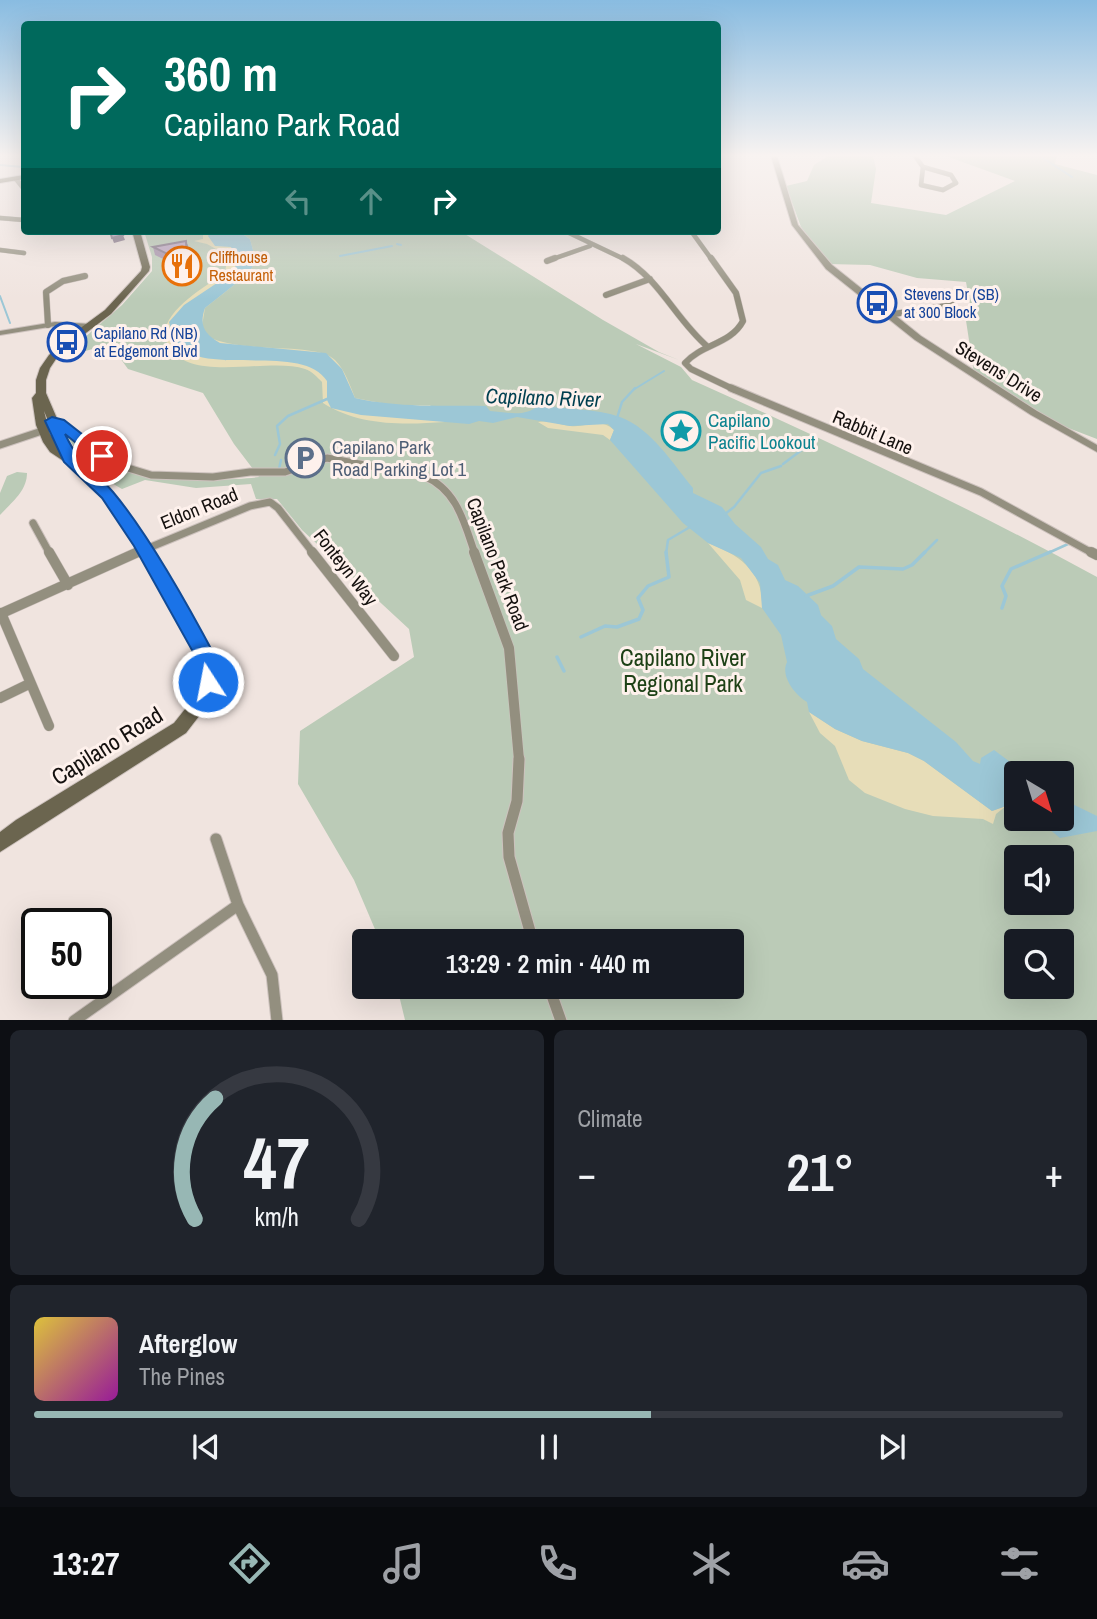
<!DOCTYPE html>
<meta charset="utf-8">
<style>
body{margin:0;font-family:"Archivo Narrow",sans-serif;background:#20242c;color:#f1f3f6;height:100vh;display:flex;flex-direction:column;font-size:26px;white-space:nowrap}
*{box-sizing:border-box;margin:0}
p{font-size:23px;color:#9ea1a6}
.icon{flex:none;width:38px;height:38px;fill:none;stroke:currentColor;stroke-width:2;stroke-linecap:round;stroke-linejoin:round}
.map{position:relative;height:1020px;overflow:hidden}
.details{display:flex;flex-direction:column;gap:10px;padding:10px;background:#0d0f14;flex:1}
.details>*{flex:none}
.banner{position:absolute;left:21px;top:21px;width:700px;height:214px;border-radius:7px;box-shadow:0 7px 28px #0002;background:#00695c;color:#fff;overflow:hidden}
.needle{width:46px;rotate:142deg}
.controls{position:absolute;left:1004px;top:761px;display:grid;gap:14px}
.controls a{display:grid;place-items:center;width:70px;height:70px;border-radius:7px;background:#171b24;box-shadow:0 7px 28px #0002;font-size:35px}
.speed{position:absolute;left:21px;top:908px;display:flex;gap:14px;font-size:35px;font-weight:700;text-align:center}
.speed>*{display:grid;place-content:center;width:91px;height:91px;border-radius:50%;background:#171b24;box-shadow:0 7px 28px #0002;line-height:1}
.speed .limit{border:4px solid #111;border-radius:10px;background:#fff;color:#111}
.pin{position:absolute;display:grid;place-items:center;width:60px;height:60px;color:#fff;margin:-30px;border:4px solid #fff;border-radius:50%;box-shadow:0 2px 7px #0007}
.me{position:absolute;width:77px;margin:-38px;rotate:349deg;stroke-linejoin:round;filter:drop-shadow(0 0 5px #0008)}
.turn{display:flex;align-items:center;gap:24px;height:147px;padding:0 28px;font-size:32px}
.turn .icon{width:91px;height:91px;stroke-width:2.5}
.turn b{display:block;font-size:49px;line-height:60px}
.lanes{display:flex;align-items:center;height:66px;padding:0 28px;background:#0003;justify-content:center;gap:35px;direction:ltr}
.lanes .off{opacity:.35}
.big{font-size:52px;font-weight:600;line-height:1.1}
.details .widget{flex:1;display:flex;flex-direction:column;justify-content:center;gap:10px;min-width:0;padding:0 24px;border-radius:10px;background:#20242c}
.details .dial{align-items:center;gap:0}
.dial svg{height:182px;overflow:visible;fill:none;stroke:#363941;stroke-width:7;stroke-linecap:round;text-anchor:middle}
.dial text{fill:#f1f3f6;stroke:none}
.song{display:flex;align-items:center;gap:21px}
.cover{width:84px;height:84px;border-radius:10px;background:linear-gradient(135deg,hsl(50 70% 55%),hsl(300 70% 35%))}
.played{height:7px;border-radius:4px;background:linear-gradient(90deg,#97b7b4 60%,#363941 60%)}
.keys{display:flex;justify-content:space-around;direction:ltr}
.heat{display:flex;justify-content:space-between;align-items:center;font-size:38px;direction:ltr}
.details .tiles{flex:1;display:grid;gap:10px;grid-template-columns:1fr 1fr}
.widget:last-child{grid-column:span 2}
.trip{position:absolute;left:352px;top:929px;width:392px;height:70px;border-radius:7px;background:#171b24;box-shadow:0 7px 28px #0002;font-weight:600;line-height:70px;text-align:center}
.menu{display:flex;height:112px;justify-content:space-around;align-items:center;background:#090b0e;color:#9ea1a6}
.menu .icon{width:49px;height:49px}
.menu .on{color:#97b7b4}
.menu b{font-size:32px;color:#f1f3f6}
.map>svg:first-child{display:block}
.green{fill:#bbcbb7;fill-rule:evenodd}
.sand{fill:#e7ddb8}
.water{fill:#9cc7d6}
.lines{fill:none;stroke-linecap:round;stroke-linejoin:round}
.stream-far2{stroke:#9cc7d6;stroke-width:2}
.stream-far1{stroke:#9cc7d6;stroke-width:2.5}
.stream{stroke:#9cc7d6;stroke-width:3.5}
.minor-far4-casing{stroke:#cdc2be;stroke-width:5}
.minor-far3-casing{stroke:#cdc2be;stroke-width:7}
.minor-far2-casing{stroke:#cdc2be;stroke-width:9}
.minor-far1-casing{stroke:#cdc2be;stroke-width:11}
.minor-casing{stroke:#cdc2be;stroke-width:13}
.tertiary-casing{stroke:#cdc2be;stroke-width:2}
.secondary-casing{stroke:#cdc2be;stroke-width:2}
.minor-far4{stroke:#938f7f;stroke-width:4.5}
.minor-far3{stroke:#938f7f;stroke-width:6}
.minor-far2{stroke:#938f7f;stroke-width:7}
.minor-far1{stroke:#938f7f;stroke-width:10}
.minor{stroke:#938f7f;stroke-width:11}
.tertiary{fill:#938f7f;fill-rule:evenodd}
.secondary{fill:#6b654f;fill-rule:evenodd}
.wall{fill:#a38ea8}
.shaded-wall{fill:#847488}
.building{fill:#bda5c3;stroke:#847488;stroke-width:2}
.route{fill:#1a73e8;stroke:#114b97;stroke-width:2}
.labels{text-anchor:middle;stroke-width:6;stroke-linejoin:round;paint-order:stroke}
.far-food-label{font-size:16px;fill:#c56008;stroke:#fef1ec;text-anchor:start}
.far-transit-label{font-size:16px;fill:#164399;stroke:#fef1ec;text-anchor:start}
.street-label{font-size:19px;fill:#14100e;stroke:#fef1ec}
.culture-label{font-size:19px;fill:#0d838f;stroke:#fef1ec;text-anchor:start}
.service-label{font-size:19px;fill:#4e5e75;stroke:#fef1ec;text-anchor:start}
.water-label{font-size:21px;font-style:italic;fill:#003f50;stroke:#fef1ec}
.near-park-label{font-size:23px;fill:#1e4116;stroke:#fef1ec}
.near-street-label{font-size:23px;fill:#14100e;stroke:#fef1ec}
</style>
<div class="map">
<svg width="1097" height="1021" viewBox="0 0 1097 1021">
<rect width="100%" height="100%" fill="#f0e4df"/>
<path class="green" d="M828,156H873L876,169L871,203L946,215L1015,181L946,156H1057L1055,164L1097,175V439L1063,426L974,373L965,314L970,304L966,282L917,278L870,265L828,264L801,227L786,186L807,181L814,165Z
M144,231H203L204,239L246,235L242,231H460L603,320L659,352L679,360L636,344L681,367L692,380C829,442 965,505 1097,577V1020H405L397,987H732V942L380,941L354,880L298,784L300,731L414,657L409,629L302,530L277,499H256L251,484L196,488L145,480L122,489C99,477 78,454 64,432C81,445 98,460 118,469C143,481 230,481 259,477L234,444L203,393L128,369L110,344L61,358L122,305L152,271V257ZM1017,774H1062V819H1017ZM1017,858H1062V903H1017ZM1017,942H1062V987H1017Z
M17,472L27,473C27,491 12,502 0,515V493L7,476Z"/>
<path class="sand" d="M203,231H238L250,239L256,261L248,274L205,308L202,326L207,336C242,355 317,341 335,360C345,370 350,385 355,398L392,405H430L445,422C403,425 359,426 323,403L322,382C317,377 312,371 305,369C268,356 187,386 167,343C154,315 206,286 225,273L227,260L225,254L207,244L194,241L203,239Z
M547,421C554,422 562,425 570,426C587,428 600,417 614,430L610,440L603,435L548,428L538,422Z
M708,543C739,555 764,571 762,608L746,600L740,580Z
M809,712L835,729L862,741L908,753L924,761L992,811L1006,806L996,814L993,824L983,819L933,816L905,809L865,793L849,780L835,746L820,733Z"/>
<path class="water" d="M211,231H238L250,239L256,261L248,274L205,308C199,325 204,334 220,343L326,353L342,369L355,398C399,408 441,405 486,406L490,411C507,412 525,418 539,405C565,410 595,408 620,417C652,429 672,463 693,488V493L722,507L735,524L761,547L768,559L778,565L785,580L798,586L818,605L821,615L832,626L836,639L859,659L863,669L956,742L973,761L980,764L981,758L994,750L1025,773L1017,774V807L1006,806L992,811L924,761L908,753L862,741L835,729L809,712L807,702C795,695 780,676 787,662L781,635L762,608L760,583L741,558L708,543L683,523L610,440L614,430L608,424L570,426L517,417L493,423L479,421L469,424L361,415L331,408L327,400V381C302,341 200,379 175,342C171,337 171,328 169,322L184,305L235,271L236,258L231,247L215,246L208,236Z
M1062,799L1097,816V831L1060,838L1037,819H1062Z"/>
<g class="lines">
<path class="stream-far2" d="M1040,156L1072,177
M0,165L23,167
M397,244L401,245
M340,256L392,246
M0,296L10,323
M633,390L664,371"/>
<path class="stream-far1" d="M617,418L622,402L635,388
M275,455L280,444L277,426L288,416L327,399
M783,464L807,446
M279,469L281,460
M725,514L734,507L761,473L781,466
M666,554L668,540L690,527
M923,554L937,540
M1046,554L1068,544"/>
<path class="stream" d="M806,596L833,586L859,567L903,569L912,565L925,552
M1002,608L1006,596L1002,586L1011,569L1050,552
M581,637L605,626L617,627L639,619L643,610L638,598L648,586L669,577L666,552
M557,657L564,671"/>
<defs>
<path id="minor-far4" d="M915,156L923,167
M923,167L951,175L956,183L943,190L921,185Z
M16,179L24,189
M0,218L24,220
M565,231L626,260
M691,231L712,260
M0,250L24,253
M550,260L590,246"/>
<path id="minor-far3" d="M623,258C660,279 676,320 708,347
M711,258L736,293L743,321C731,344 702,344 685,363L691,369L735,390
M547,261L555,258
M606,295L650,279
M887,315L953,305
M48,325L46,292L63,281L85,276"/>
<path id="minor-far2" d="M731,388L981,492L1094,554
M0,445L42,431L52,421L59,423L90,449L115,464L151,475L213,477L250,472H285L327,458L424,476C457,490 464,522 475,554
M33,523L50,554
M134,554L250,506L270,502L278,508L314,554"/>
<path id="minor-far1" d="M49,552L68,585
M312,552L394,656
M474,552L509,648L519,760
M1091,552L1097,555
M1,613L49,726
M0,614L138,552
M0,698L29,684"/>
<path id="minor" d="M519,759L517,801L508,833L509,857L533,942
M216,839L238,905L272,975L277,1021
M549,987L561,1021
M74,1021L238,905"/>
<path id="tertiary" d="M771,156H777L798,225L832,265L921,336L1037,411L1097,445V452L1031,415L915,340L826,269L792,225Z
M55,322L91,324L95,326L91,328L55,326L0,335V331Z"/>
<path id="secondary" d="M24,175V179L0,183V179Z
M132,231H140L150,267L149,271L111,314L78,339L56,359L50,368L46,380V393L74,458L109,489L128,514L173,584L213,659L216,672L214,688L206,707L186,733L0,852V832L16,820L174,723L197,694L202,672L198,659L178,616L120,520L95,489L65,462L50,452L43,442L36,425L32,398L36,393V380L40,368L49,355L71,335L105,310L141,271L142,267ZM44,411L60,449L50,434Z"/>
</defs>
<use href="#minor-far4" class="minor-far4-casing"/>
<use href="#minor-far3" class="minor-far3-casing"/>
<use href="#minor-far2" class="minor-far2-casing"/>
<use href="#minor-far1" class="minor-far1-casing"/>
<use href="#minor" class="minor-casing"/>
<use href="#tertiary" class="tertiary-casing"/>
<use href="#secondary" class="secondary-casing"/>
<use href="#minor-far4" class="minor-far4"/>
<use href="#minor-far3" class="minor-far3"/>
<use href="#minor-far2" class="minor-far2"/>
<use href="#minor-far1" class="minor-far1"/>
<use href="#minor" class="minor"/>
<use href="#tertiary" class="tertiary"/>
<use href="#secondary" class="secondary"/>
</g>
<path class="wall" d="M186,241L189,249V266L182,268L155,255L153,247Z"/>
<path class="shaded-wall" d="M123,235L125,240L114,243L112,238Z
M186,241L189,249V266L182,268L180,260Z"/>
<path class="building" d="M110,231H121L123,235L112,238Z
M186,241L187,258L180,260L153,247Z"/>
<linearGradient id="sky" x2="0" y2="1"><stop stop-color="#89bce1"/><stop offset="0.52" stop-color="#f8f3f1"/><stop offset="1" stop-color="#f8f3f1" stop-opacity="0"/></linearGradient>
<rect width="1097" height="299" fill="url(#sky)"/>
<path class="route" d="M52,417L64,420L110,456L108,460H97L65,434C80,466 93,468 113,492C150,536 189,607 216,658L219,672L215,687L208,690L201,687C197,679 199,668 197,659L134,546L102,498L64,462L45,421Z"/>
<defs>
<symbol id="restaurant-ring" viewBox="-11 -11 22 22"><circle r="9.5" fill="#fef1ec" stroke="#e8710a" stroke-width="1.5"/><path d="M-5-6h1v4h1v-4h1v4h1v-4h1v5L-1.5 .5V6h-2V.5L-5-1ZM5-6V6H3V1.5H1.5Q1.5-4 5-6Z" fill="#e8710a"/></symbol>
<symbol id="bus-ring" viewBox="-11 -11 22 22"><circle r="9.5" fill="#fef1ec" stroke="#1a4fb4" stroke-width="1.5"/><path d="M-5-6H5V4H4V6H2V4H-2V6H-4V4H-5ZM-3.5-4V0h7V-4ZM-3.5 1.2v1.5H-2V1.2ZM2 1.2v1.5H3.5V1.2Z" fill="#1a4fb4"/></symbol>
<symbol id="sight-ring" viewBox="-11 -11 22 22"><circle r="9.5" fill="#fef1ec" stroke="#0f9aa8" stroke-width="1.5"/><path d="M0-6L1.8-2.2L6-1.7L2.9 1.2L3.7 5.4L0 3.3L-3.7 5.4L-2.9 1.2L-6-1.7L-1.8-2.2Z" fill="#0f9aa8"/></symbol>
<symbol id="parking-ring" viewBox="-11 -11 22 22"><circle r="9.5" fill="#fef1ec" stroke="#5c6f8a" stroke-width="1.5"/><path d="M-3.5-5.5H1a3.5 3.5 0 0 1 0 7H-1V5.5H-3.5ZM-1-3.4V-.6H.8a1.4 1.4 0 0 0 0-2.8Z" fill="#5c6f8a"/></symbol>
</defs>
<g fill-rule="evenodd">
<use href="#restaurant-ring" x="160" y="244" width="44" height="44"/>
<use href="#bus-ring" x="855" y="281" width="44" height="44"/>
<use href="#bus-ring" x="45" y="320" width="44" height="44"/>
<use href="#sight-ring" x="659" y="409" width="44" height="44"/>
<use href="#parking-ring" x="283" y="436" width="44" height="44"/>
</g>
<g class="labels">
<g class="far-food-label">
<text x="209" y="263">Cliffhouse<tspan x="209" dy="18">Restaurant</tspan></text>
</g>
<g class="far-transit-label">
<text x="904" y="300">Stevens Dr (SB)<tspan x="904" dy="18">at 300 Block</tspan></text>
<text x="94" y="339">Capilano Rd (NB)<tspan x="94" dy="18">at Edgemont Blvd</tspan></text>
</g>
<g class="street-label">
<text transform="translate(999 371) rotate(32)" y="7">Stevens Drive</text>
<text transform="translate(873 432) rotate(23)" y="7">Rabbit Lane</text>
<text transform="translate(199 508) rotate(-22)" y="7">Eldon Road</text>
<text transform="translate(498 564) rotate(69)" y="7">Capilano Park Road</text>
<text transform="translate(346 567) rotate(52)" y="7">Fonteyn Way</text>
</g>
<g class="culture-label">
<text x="708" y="427">Capilano<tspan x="708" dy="22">Pacific Lookout</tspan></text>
</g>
<g class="service-label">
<text x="332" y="454">Capilano Park<tspan x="332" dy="22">Road Parking Lot 1</tspan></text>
</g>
<g class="water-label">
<text transform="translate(543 398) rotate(2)" y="7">Capilano River</text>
</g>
<g class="near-park-label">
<text x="683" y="666">Capilano River<tspan x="683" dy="26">Regional Park</tspan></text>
</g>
<g class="near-street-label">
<text transform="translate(107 746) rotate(-32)" y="8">Capilano Road</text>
</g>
</g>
</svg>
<div class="controls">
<a><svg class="needle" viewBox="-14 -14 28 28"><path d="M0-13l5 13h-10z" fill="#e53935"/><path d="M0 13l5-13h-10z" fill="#9ea1a6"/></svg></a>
<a><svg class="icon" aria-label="sound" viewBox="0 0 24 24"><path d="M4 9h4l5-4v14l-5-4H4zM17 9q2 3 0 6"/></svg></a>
<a><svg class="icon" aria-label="search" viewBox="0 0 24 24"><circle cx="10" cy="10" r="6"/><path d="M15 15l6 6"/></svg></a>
</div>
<div class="speed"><div class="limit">50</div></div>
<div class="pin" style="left:102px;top:456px;background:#d93025"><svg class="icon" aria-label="arrive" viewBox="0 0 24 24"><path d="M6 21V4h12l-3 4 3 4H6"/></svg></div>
<svg class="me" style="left:208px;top:682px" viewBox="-20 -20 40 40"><circle r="17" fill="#1a73e8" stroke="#fff" stroke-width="3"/><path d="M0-11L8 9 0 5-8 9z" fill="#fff"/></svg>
<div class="trip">13:29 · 2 min · 440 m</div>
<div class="banner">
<div class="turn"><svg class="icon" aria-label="right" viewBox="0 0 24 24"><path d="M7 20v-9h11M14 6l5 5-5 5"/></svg><div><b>360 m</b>Capilano Park Road</div></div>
<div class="lanes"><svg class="icon off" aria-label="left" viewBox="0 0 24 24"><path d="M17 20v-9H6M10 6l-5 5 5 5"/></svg><svg class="icon off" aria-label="ahead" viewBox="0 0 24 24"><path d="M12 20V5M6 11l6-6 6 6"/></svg><svg class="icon" aria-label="right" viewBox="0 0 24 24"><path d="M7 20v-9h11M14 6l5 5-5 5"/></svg></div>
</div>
</div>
<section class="details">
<div class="tiles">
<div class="widget dial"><svg viewBox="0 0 100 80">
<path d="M14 69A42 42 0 1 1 86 69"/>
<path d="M14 69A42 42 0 0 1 23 16" stroke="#97b7b4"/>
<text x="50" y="56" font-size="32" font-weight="700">47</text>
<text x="50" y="72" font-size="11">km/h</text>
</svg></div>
<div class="widget"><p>Climate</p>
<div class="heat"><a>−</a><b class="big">21°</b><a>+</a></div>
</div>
<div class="widget">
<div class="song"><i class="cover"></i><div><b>Afterglow</b><p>The Pines</p></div></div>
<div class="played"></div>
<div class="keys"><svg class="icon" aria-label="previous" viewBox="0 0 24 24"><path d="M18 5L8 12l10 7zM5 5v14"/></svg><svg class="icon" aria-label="pause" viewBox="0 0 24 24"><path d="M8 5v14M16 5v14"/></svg><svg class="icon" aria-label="next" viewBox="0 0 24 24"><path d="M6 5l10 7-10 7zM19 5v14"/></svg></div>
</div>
</div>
</section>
<nav class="menu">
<b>13:27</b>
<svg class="icon on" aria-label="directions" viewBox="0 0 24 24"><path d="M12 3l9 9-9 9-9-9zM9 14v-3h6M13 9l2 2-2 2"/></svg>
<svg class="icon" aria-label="music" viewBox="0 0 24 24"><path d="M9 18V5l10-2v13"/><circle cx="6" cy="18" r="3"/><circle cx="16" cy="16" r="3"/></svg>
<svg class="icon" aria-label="phone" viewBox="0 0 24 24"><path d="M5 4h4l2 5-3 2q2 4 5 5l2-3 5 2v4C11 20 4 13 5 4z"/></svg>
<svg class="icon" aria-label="climate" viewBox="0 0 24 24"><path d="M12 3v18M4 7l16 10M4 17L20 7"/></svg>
<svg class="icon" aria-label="car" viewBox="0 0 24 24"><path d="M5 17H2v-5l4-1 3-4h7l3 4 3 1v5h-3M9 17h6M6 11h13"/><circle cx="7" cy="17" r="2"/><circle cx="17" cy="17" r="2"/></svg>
<svg class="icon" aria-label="filters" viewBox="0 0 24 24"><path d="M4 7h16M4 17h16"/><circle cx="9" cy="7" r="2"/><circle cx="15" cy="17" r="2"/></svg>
</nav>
